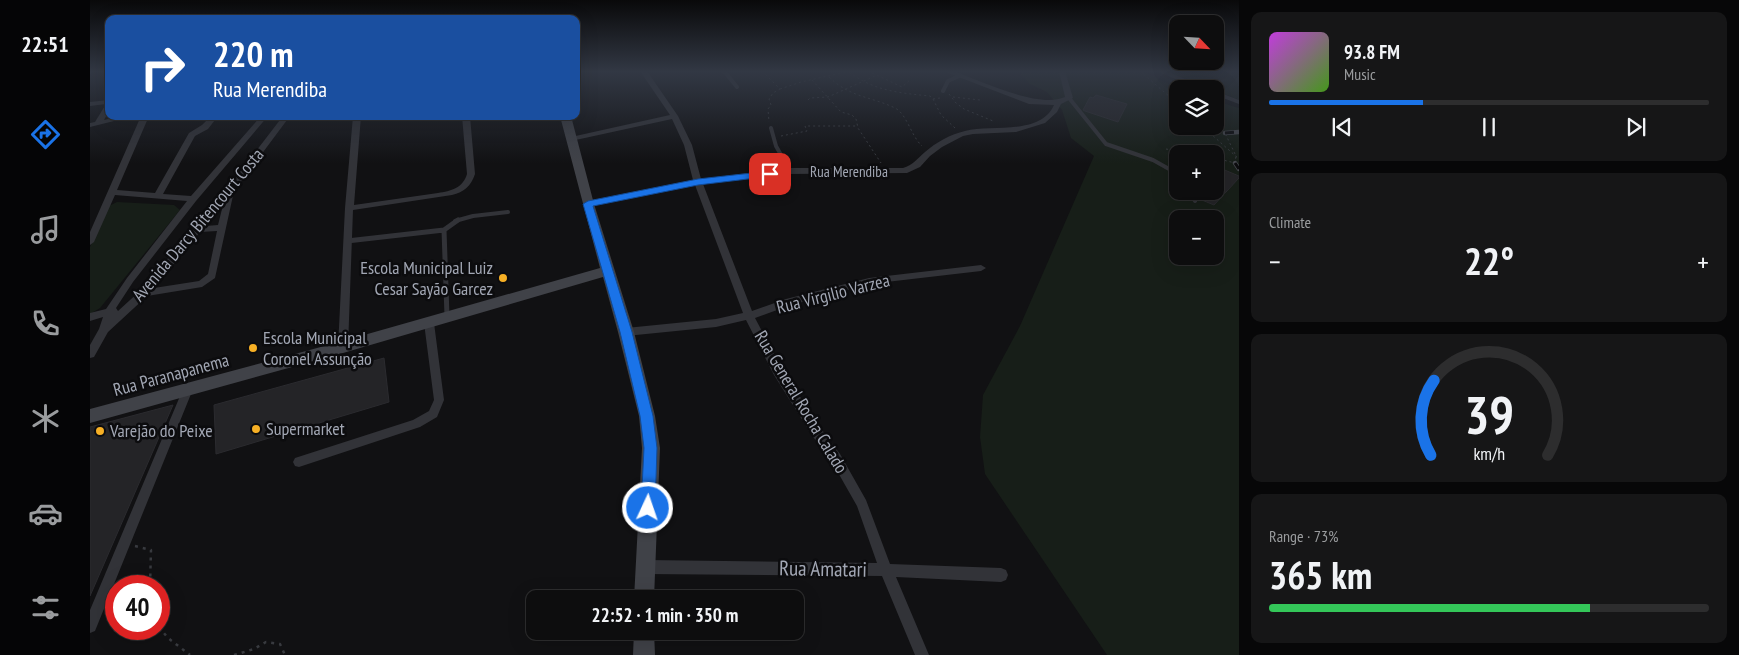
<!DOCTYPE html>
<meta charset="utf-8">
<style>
body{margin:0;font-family:"PT Sans Narrow",sans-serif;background:#161617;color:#f1f3f6;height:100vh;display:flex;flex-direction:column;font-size:19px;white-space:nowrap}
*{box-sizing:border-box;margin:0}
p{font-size:16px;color:#9a9c9e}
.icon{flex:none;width:28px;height:28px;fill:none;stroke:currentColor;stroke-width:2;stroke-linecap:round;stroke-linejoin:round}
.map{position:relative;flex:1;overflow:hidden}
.side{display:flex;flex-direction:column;gap:12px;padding:12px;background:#070708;width:500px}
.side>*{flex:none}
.guide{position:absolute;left:15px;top:15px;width:475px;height:105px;border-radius:10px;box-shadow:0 5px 20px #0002,0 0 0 1px #2d2d2e;background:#1a4fa0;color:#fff;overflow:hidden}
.needle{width:32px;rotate:115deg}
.fabs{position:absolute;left:1079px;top:15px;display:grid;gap:10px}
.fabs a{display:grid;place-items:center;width:55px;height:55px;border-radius:10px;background:#0d0d0e;box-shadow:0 5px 20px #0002,0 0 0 1px #2d2d2e;font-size:25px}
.speed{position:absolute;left:15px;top:575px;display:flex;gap:10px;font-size:25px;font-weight:700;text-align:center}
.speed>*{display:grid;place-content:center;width:65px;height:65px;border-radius:50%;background:#0d0d0e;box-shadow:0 5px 20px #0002,0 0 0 1px #2d2d2e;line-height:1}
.speed .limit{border:8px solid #d22;background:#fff;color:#111}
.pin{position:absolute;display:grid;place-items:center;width:42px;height:42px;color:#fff;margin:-21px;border-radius:10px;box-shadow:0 2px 8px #0006}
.me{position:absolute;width:55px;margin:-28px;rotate:3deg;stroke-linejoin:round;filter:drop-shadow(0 0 4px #0008)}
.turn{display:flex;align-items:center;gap:18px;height:105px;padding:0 25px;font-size:22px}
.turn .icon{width:65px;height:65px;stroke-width:2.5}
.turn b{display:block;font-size:35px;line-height:42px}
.big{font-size:38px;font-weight:600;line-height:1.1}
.side .widget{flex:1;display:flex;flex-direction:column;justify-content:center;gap:8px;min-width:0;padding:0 18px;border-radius:10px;background:#161617}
.side .dial{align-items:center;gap:0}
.dial svg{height:130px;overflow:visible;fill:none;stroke:#2d2d2e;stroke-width:7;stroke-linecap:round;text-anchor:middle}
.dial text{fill:#f1f3f6;stroke:none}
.song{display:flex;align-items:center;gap:15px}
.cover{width:60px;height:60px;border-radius:8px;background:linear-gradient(135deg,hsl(290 70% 55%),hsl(100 70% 35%))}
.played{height:5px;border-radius:2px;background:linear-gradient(90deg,#1a73e8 35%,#2d2d2e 35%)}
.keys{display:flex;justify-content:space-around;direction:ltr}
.heat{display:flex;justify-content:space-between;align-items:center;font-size:28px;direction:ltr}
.charge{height:8px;border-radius:4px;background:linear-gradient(90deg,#34c759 73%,#2d2d2e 0)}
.trip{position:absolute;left:436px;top:590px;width:278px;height:50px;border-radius:10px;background:#0d0d0e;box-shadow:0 5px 20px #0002,0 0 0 1px #2d2d2e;font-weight:600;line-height:50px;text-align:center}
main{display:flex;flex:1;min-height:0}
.tab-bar{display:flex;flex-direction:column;width:90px;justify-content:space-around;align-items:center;background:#050506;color:#9a9c9e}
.tab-bar .icon{width:35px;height:35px}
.tab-bar .active{color:#1a73e8}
.tab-bar b{font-size:22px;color:#f1f3f6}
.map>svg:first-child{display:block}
.green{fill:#171e18;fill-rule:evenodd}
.building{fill:#242427;stroke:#2b2b2f}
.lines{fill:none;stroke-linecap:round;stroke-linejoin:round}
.path-far1{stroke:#383a3f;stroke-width:1;stroke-dasharray:2 3;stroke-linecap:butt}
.path{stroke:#383a3f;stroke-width:2.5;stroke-dasharray:3 5;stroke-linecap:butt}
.lane-far1{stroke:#323338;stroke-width:4}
.lane{stroke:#323338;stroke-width:5}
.street{fill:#323338;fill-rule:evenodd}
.secondary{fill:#404248;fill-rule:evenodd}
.rail-casing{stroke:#45474d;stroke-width:4.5}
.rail{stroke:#0c0c0e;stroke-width:3;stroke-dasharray:9;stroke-linecap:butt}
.route{fill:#1a73e8;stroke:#114b97}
.poi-dot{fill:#f7b025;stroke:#0c0c0e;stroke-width:2}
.labels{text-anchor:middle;stroke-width:5;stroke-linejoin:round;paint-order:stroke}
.far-street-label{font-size:15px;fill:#a2a7b4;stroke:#0c0c0e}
.street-label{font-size:18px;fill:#a2a7b4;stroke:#0c0c0e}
.poi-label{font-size:18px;fill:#a2a7b4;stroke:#0c0c0e;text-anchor:start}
.near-street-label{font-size:21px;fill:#a2a7b4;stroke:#0c0c0e}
</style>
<main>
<nav class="tab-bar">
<b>22:51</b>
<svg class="icon active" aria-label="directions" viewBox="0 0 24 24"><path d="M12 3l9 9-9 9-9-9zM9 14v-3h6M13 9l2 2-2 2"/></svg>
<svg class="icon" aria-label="music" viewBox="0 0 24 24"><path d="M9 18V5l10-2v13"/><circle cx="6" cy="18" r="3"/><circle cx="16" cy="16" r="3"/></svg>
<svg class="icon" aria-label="phone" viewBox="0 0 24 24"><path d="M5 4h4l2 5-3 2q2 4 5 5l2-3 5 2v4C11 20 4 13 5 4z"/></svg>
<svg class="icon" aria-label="climate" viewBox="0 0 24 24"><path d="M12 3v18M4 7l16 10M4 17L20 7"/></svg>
<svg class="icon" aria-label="car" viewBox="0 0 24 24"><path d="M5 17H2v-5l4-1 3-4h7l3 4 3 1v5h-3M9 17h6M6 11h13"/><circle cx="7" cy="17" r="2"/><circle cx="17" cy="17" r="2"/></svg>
<svg class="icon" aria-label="filters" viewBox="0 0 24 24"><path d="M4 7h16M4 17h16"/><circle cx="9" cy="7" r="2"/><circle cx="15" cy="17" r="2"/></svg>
</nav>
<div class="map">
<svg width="1149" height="655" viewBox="0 0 1149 655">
<rect width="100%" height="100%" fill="#111113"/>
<path class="green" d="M928,71H1052L1089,89L1088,126H1125V101L1149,108V655H1017L895,474L890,437L893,395L930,326L1004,156L981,138L972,110L957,92L940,84ZM1088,154H1125V191H1088ZM1088,219H1125V256H1088Z
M1077,71H1149V100Z
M27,202L84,205L90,210L10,308L0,314V247L17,207Z"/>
<path class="building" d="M1006,95L1037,104L1028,122L995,111L993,110L1000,97L1003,98Z
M1125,166L1149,176V178L1124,205L1107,198L1104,191H1125Z
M294,358L299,402L126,454L124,405Z
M83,405L0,596V427Z"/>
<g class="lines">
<path class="path-far1" d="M672,71L690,89L683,93L679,99L681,105L678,109L679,122
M778,71L812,87L821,79
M1050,71L1088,104
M759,72C784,91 810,93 840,96L843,99L850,98
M739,77C761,98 780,96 805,108C817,114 821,136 832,146
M722,80L751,112L762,115L766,119L768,128L791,163
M690,89L711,82L760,71
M859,94L866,103L874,109L903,121
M863,97L890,100
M843,99L851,115L865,128
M718,100L720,98L738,97L785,76
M1112,126L1149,159
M691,136L717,131L715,126H768
M1076,149L1106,154
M1125,158L1145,163L1146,156L1135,133"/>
<path class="path" d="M45,546L61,550L60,586
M69,627L78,638L100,655
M144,655L164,649L176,642L190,644L195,655"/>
<path class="lane-far1" d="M634,71L647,87
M853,91L858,81L869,76
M979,98L1016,144L1063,160L1088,174
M681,128L686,146L700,171
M1099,191L1105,201
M365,221L383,216L418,212"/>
<path class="lane" d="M257,241L354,230
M357,316L354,230L368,220"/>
<path class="street" d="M0,71H3V72L0,74Z
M550,71H557L588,116L602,145L611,179L698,168H813C823,165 827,159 835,152C845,143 861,134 875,131C901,124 950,136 964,105L939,104L853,71H863C892,81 948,109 975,97L969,71H975L983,98L971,104L967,112L955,123L926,132L883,134L873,136L852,147L840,156L830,167L817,173L698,174L613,184L662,311L696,299L779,278L891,265L896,268L891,271L779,284L698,306L665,318L692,369L729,426L750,454L776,500L800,564L911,568L916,570L918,575L916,580L911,582L806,577L839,655H825L792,576L555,574L550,572L548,567L550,562L555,560L787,563L767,506L742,462L721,434L684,375L656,320L626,327L536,336L532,335L531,332L532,329L536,328L626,319L653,313L605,185L498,207L494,204L498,201L603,180L594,145L582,119L481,141L477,139L481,137L580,115Z
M1067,71H1077L1118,89H1108Z
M1125,91L1149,100V104L1125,95Z
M19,100V111L14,120L30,116H44L0,127V123L5,122L16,104L0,106V102Z
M51,116H59L27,190L65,193L99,133L112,125L121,116H128L118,129L105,136L73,194L101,196L171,116H178L106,201L43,282L26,308L28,311L51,290L137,189L193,116H200L144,191L125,278L112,287L57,296L18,332L4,357L0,358V345L9,329L13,317L0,321V313L16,309L37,278L97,201L25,195L4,242L0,245V232ZM133,205L128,225L116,226ZM127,231L118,274L109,281L64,288L110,232Z
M263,116H271L264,205L348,193C361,191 373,188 377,174L372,116H380L385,174C381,186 374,192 362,195L263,210L258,347L257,350H249L248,347L255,208Z
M339,319L343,320L344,323L354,400L347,417L330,427L209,467L205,466L203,462L205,458L323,420L339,411L344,400L334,323L335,320Z
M98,384L102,386L103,389L5,631L0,633V610L93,389L94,386Z"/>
<path class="secondary" d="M470,116H481L504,204L544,332L565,416L570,448L564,599H544L552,448L549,416L528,332L513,277L253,353L0,423V409L253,341L510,268Z
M544,631H564L565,655H543Z"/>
<defs>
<path id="rail" d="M1135,133L1149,132
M1145,163L1149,169"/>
</defs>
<use href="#rail" class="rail-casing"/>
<use href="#rail" class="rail"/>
</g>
<linearGradient id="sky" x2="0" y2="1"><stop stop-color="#09090a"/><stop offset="0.44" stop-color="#323844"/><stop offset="1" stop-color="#323844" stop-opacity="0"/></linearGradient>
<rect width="1149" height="163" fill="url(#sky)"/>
<path class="route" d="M680,171H683V176L608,185L503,206L542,332L563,416L567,448L565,508L563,512L558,514L553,512L551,508L554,448L550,416L530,332L493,204L498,201L608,179Z"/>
<g class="poi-dot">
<circle cx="413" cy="278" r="5"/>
<circle cx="163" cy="348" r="5"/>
<circle cx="166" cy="429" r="5"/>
<circle cx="10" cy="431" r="5"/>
</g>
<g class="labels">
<g class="far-street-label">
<text x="759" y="177">Rua Merendiba</text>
</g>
<g class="street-label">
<text transform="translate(108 225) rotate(-50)" y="6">Avenida Darcy Bitencourt Costa</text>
<text transform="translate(743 294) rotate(-14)" y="6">Rua Virgilio Varzea</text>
<text transform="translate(81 375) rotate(-15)" y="6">Rua Paranapanema</text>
<text transform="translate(711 402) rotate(59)" y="6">Rua General Rocha Calado</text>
</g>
<g class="poi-label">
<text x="403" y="274" text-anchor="end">Escola Municipal Luiz<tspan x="403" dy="21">Cesar Sayão Garcez</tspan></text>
<text x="173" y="344">Escola Municipal<tspan x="173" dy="21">Coronel Assunção</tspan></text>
<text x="176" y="435">Supermarket</text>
<text x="20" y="437">Varejão do Peixe</text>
</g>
<g class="near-street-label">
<text transform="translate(733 569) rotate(1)" y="7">Rua Amatari</text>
</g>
</g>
</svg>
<div class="fabs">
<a><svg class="needle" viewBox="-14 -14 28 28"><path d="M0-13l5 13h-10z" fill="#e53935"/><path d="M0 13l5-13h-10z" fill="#9a9c9e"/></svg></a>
<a><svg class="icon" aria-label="layers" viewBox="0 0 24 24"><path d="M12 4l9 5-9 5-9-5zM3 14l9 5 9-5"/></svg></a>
<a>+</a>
<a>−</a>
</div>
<div class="speed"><div class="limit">40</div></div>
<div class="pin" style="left:680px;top:174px;background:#d93025"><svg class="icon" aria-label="arrive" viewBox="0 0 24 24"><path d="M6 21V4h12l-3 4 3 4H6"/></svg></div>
<svg class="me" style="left:558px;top:508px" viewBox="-20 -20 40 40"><circle r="17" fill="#1a73e8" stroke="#fff" stroke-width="3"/><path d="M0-11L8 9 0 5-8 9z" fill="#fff"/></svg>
<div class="trip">22:52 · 1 min · 350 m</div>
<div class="guide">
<div class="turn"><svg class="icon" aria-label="right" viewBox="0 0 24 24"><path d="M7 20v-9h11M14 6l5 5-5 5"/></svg><div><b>220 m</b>Rua Merendiba</div></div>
</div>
</div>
<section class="side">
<div class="widget">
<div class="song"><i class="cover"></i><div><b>93.8 FM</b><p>Music</p></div></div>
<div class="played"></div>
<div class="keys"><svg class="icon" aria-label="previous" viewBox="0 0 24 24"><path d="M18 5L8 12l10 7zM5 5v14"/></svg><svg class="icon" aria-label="pause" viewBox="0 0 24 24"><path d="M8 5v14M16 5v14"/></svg><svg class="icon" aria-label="next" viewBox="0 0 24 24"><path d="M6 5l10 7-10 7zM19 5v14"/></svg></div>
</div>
<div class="widget"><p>Climate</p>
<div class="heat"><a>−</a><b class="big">22°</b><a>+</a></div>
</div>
<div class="widget dial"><svg viewBox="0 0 100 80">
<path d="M14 69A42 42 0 1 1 86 69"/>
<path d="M14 69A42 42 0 0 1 16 23" stroke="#1a73e8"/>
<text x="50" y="56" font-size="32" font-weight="700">39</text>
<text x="50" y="72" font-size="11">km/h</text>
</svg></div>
<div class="widget"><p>Range · 73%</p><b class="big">365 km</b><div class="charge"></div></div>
</section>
</main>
